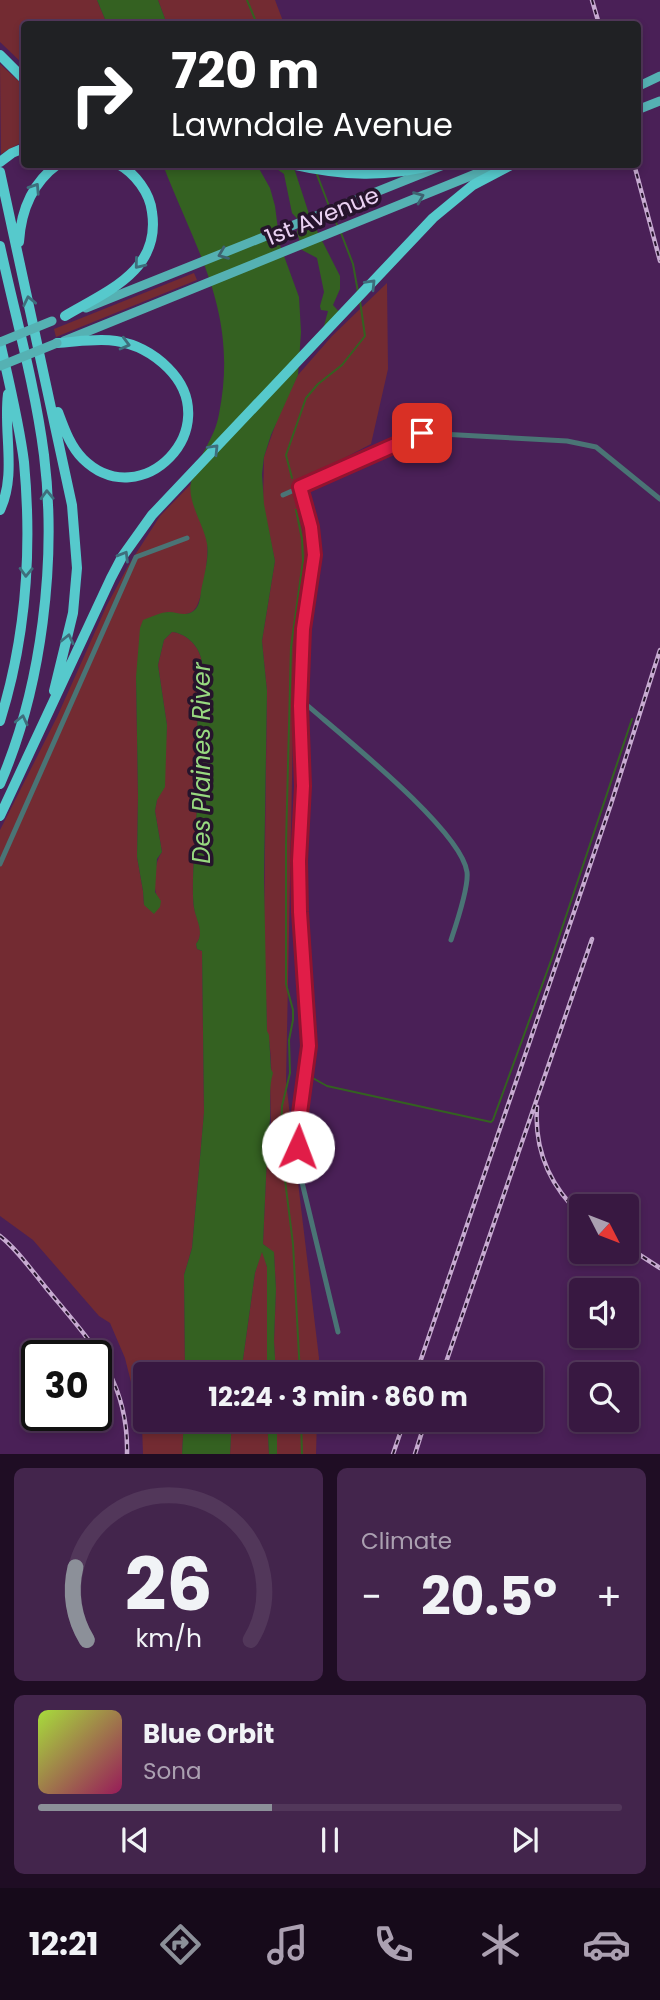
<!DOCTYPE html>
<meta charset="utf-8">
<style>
body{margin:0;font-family:Poppins,sans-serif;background:#43254c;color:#f1f3f6;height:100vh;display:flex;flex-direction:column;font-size:26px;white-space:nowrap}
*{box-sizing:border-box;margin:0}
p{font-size:23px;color:#aba0b1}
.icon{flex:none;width:38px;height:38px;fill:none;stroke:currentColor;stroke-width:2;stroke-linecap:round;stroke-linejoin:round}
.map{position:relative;height:1454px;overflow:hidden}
.side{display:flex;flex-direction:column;gap:14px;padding:14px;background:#1f0d24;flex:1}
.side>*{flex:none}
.hud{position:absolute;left:21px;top:21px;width:620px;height:147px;border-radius:7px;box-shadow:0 4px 10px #0003,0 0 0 2px #52375a;background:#202124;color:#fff;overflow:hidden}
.needle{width:46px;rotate:132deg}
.tools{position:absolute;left:569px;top:1194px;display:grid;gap:14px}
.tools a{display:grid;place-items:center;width:70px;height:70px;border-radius:7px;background:#381841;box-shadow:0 4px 10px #0003,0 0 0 2px #52375a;font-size:35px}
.speed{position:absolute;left:21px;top:1340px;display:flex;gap:14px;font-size:35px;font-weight:700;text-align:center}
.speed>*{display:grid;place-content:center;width:91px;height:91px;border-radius:50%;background:#381841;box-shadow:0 4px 10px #0003,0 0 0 2px #52375a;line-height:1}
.speed .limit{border:4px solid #111;border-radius:10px;background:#fff;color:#111}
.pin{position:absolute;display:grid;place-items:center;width:60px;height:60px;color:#fff;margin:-30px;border-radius:14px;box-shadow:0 4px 10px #0006}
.me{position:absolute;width:77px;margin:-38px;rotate:2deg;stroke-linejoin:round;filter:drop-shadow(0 0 5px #0008)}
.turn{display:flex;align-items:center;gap:24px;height:147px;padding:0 35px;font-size:32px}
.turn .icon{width:91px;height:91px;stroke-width:2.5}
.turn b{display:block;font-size:49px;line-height:60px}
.big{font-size:52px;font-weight:700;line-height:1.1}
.side .tile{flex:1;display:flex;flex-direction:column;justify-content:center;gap:10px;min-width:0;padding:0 24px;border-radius:10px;background:#43254c}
.side .dial{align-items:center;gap:0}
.dial svg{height:182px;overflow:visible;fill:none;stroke:#52375a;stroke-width:7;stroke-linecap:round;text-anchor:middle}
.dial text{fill:#f1f3f6;stroke:none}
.song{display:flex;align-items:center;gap:21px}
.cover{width:84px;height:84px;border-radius:10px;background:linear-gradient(135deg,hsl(80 70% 55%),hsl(330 70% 35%))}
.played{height:7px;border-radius:4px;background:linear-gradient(90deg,#8c9099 40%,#52375a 40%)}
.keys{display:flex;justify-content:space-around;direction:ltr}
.heat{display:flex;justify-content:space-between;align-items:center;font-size:38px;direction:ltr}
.side .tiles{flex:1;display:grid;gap:14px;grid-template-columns:1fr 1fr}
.tile:last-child{grid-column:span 2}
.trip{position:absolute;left:133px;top:1362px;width:410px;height:70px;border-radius:7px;background:#381841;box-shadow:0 4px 10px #0003,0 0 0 2px #52375a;font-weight:700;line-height:70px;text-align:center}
.tab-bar{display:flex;height:112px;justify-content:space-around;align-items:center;background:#160a1a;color:#aba0b1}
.tab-bar .icon{width:49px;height:49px}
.tab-bar .on{color:#8c9099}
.tab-bar b{font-size:32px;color:#f1f3f6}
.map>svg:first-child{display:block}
.green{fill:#732b32}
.water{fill:#346121}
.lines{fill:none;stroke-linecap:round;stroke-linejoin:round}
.stream{stroke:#346121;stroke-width:2}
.street{stroke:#4a7475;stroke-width:5}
.primary{stroke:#55b1b3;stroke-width:9}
.highway{stroke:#56c9cc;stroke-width:10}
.rail-casing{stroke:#c7abd1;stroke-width:4.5}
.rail{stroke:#26142c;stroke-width:2;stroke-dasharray:5;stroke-linecap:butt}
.primary-bridge{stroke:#55b1b3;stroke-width:9}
.oneway{stroke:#3e6e7c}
.oneway2{stroke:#3e6270}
.route-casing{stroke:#92132f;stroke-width:18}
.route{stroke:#e11d48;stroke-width:12}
.labels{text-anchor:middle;stroke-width:7;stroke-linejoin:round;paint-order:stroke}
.street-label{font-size:23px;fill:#ead1f2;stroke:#26142c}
.water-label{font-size:24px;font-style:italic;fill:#98d980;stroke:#26142c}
</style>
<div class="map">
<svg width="660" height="1454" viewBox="0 0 660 1454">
<rect width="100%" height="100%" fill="#4a2057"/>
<path class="green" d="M0,0H97L107,24H24V65L0,42Z
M158,0H275L284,24H167Z
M0,64L24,86V141L1,154Z
M194,273L197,280L56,337L54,329Z
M387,283L388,369L371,444L293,485L308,559L294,680L286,1082L319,1358L318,1374H276L274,1342L276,1289L274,1253L263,1244L268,1134L271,1123L270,1081C273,1075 270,1038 267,1032L264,929L267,691L262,641L275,561L263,504L264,457L281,409L298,375L332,336Z
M191,484C193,505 204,522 207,542C209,555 203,604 193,611C186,617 175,613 167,612L136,677L138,796L137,857L143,891L144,905L158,899C152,886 154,863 162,852L155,811L165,756L167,725L158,665L164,640L172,632C185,633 198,645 201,658C204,671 198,691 198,706C196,745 199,784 196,823C195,844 191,889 194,908C197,920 205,933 196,944L197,949L202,951L204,1113L192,1248L184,1275L185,1374H145V1419H184L182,1454H143L142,1426L125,1358L110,1323L99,1316L33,1240L0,1216V830L57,717L107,605L128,566L160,516Z
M261,1252L264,1253L267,1267V1374H241L255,1273Z
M232,1419H267L269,1454H230Z
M277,1419H317L316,1454H277Z"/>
<path class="water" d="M97,0H158L167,24H107Z
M163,165H257L270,188L275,206L280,245L299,297L301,332L298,375L271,435L264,457L262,474L264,504L275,561L262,641L267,691L264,879L267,1031L269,1035L271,1069L273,1073C267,1092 273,1114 268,1134L263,1244L274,1252L276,1289L274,1341L276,1374H267V1267L262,1252L255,1273L241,1374H185L184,1275L192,1248L204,1112L202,951L197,949L196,944C205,933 196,920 194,908C191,889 195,844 196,823C199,784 196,745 198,706C198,691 204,671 201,658C198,645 185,633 172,632L164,640L158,665L167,725L165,787L157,800L155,811L162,852L157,859L155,892L161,901L160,907L154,914L144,905L143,891L137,857L138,796L136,677L140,628L143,620C151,617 161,612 169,612C176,612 183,616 190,613C199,609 200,600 201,591C204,576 209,559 207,544C204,524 187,503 191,482C197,457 215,439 219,414C239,314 197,253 163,165Z
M271,165H291L294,168L310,217L340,276V289L333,305L341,314L325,330L324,326L328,311L321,310L320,306L324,292L317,258L302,250L297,232L300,222L292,213L284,174Z
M184,1419H232L230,1454H182Z
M267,1419H277V1454H269Z"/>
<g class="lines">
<path class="stream" d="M247,0L257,24
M316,172L329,206
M333,214L337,225
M341,233L353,264L358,292
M292,478L286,455L306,398L318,384L342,365L365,336L360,301
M296,510L302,539L303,561L291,647L286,844V984L293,1010V1020L289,1040L290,1073L282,1106L281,1148L293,1244L300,1374
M309,1076L327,1086L491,1122L493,1120L552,958L632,719
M301,1419L302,1454"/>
<path class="street" d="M300,487L311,527L314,555L303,629L300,706L303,786L299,861L300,912L309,1046L300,1113L298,1147L301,1178L338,1332
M283,495L422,433L567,441L596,447L660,499
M300,699C336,731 461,829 467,872C469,887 456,925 451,940
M0,864L136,557L187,538"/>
<path class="primary" d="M637,87L660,76
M637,110L660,101
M86,308L446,164
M64,341L500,164"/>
<path class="highway" d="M0,55L24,79
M0,162L12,153L24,148
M290,164C342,176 386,178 438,164
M0,172L72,505L77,568L73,613L54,691
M19,242C21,210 32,183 58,164
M0,246C15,315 35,385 44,455C57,560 42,687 0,784
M65,316C107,291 161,271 152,212C150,193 135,173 118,164
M0,342C9,382 19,422 24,462C32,548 26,638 0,721
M57,343C76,342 97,338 116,341C136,344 154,354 168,368C228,428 141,516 83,459C70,446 64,428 58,412
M0,510C17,474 3,432 8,394
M0,816L111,578L122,557L152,515L433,218L473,185L513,164"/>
<defs>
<path id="rail" d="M592,0L599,24
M634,164L660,261
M537,1107C534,1150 550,1186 581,1215
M0,1236C18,1250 32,1271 47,1289C91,1342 129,1380 127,1454
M626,1246L660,1268
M416,1374L611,804L660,650
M442,1374L592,939
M393,1454L405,1419
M415,1454L426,1419"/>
</defs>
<use href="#rail" class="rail-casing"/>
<use href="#rail" class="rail"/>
<path class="primary-bridge" d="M0,342L52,321
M0,366L57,343"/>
</g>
<defs><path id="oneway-chevron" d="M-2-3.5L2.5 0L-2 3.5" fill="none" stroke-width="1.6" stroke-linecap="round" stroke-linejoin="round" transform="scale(1.75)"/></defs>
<g class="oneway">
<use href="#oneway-chevron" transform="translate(35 188) rotate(-57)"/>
<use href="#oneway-chevron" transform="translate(139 264) rotate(129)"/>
<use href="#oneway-chevron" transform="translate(371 284) rotate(-46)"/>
<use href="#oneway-chevron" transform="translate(29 301) rotate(-102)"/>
<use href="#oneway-chevron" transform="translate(125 344) rotate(15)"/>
<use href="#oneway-chevron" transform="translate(214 449) rotate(-46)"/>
<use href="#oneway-chevron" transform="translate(47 495) rotate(-92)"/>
<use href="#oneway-chevron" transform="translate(124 556) rotate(-59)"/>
<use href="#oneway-chevron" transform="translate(26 572) rotate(92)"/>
<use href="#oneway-chevron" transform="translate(68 639) rotate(-77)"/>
<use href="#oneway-chevron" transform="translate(22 720) rotate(-77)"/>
</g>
<g class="oneway2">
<use href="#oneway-chevron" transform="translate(419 197) rotate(-22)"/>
<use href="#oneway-chevron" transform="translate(223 254) rotate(158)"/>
</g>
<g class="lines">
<defs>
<path id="route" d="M298,1147L300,1113L309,1046L300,912L299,861L303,786L300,706L303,629L314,555L311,527L300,487L422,433"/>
</defs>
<use href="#route" class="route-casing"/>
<use href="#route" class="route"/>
</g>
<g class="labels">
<g class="street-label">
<text transform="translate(322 216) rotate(-22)" y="8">1st Avenue</text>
</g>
<g class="water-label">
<text transform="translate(202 763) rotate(-90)" y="8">Des Plaines River</text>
</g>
</g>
</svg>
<div class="tools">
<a><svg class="needle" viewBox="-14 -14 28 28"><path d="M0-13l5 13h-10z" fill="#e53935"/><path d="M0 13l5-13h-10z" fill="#aba0b1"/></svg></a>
<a><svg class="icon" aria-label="sound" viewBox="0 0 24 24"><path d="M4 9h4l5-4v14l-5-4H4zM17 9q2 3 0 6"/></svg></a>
<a><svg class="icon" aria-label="search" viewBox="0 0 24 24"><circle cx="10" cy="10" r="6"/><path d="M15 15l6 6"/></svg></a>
</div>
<div class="speed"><div class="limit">30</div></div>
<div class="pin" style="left:422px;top:433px;background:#d93025"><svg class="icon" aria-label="arrive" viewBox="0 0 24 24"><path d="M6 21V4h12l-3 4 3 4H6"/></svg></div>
<svg class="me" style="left:298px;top:1147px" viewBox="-20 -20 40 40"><circle r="19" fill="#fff"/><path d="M0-13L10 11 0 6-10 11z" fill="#e11d48"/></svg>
<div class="trip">12:24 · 3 min · 860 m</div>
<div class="hud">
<div class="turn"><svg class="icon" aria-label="right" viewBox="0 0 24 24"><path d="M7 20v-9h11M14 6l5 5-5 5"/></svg><div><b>720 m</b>Lawndale Avenue</div></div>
</div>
</div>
<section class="side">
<div class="tiles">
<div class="tile dial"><svg viewBox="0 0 100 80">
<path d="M14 69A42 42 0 1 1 86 69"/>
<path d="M14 69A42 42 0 0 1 9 37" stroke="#8c9099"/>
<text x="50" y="56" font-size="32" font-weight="700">26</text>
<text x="50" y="72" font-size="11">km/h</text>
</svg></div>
<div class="tile"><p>Climate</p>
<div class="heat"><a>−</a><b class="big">20.5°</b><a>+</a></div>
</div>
<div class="tile">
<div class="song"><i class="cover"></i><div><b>Blue Orbit</b><p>Sona</p></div></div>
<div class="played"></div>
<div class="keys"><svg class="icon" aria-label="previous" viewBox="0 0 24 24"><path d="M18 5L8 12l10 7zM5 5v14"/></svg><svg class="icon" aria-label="pause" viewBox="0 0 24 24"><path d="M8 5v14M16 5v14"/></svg><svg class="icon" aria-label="next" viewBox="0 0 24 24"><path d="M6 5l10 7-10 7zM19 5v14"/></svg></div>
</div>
</div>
</section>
<nav class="tab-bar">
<b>12:21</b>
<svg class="icon on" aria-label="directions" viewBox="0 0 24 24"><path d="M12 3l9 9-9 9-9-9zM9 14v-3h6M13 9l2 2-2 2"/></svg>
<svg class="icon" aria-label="music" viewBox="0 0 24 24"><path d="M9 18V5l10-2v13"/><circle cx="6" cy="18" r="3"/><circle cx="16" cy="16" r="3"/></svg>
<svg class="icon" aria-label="phone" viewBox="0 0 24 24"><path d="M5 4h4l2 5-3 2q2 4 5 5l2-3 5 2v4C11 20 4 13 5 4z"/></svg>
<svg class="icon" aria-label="climate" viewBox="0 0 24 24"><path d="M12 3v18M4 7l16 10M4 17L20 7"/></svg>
<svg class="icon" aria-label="car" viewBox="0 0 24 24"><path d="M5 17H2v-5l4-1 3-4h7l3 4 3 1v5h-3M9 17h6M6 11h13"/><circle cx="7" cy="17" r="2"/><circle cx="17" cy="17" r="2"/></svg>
</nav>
